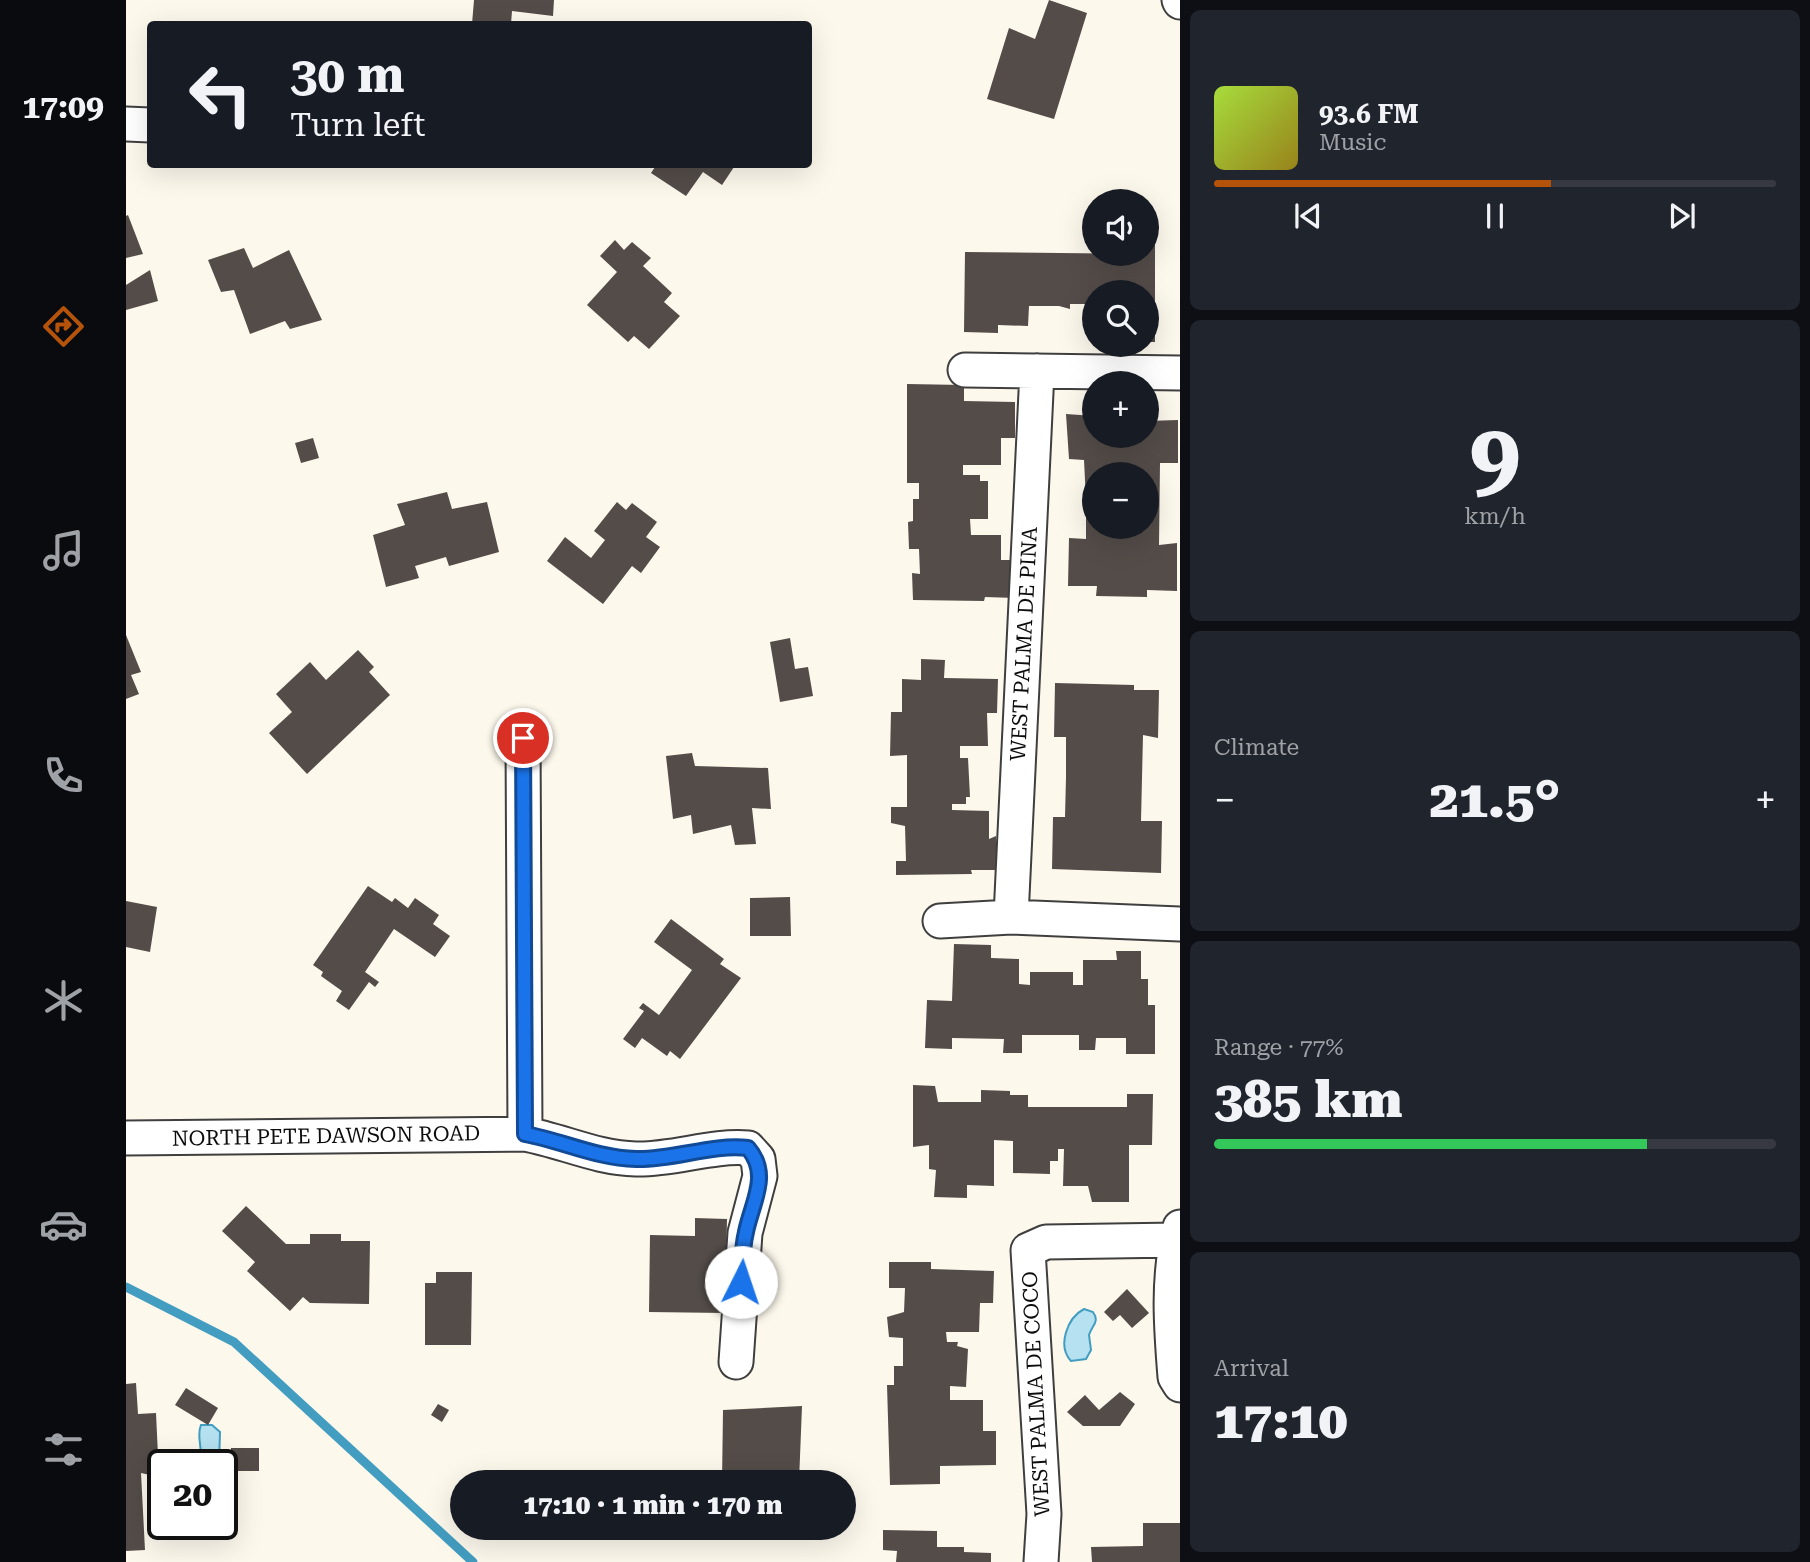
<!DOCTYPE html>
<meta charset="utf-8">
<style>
body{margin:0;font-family:"Roboto Serif",serif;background:#20242c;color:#f1f3f6;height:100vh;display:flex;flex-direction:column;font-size:26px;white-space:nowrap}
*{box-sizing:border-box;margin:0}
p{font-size:23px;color:#9ea1a6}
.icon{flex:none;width:38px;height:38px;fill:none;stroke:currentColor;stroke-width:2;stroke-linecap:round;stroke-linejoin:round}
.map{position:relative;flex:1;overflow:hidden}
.details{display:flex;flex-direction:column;gap:10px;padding:10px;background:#0d0f14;width:630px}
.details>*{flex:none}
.top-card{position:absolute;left:21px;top:21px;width:665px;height:147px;border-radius:7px;box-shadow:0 7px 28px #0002;background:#171b24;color:#f1f3f6;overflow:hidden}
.buttons{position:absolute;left:956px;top:189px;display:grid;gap:14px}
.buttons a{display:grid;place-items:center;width:77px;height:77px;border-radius:50%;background:#171b24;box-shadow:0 7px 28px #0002;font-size:35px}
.speed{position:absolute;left:21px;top:1449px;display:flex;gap:14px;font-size:35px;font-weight:700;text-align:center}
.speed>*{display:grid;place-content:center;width:91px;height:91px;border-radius:50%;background:#171b24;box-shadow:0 7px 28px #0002;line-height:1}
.speed .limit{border:4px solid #111;border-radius:10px;background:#fff;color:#111}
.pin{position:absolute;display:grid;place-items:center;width:60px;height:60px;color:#fff;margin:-30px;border:4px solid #fff;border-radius:50%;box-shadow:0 2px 7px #0007}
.me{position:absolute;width:77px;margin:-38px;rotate:4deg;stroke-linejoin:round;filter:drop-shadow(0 0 5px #0008)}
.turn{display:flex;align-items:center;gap:24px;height:147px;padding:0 28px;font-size:32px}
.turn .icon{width:91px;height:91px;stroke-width:2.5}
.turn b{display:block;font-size:49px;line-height:60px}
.big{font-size:52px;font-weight:800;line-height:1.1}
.details .tile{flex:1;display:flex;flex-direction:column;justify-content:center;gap:10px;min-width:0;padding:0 24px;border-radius:10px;background:#20242c}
.details .dial{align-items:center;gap:0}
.dial b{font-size:91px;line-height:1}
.song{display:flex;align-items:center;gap:21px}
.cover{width:84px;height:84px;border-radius:10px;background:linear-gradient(135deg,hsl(80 70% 55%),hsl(50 70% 35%))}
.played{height:7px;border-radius:4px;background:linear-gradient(90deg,#b45309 60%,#363941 60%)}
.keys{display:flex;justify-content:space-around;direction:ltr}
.heat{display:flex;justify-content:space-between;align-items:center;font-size:38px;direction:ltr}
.charge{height:10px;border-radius:5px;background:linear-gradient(90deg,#34c759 77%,#363941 0)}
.trip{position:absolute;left:324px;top:1470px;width:406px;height:70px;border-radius:35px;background:#171b24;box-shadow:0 7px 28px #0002;font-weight:800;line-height:70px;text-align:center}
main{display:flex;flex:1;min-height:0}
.dock{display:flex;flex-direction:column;width:126px;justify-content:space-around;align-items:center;background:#090b0e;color:#9ea1a6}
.dock .icon{width:49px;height:49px}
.dock .current{color:#b45309}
.dock b{font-size:32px;color:#f1f3f6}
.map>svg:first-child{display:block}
.water{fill:#b5e1f0;stroke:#439dc0;stroke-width:2}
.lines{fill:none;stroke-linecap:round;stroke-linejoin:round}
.stream{stroke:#439dc0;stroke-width:9}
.building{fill:#534c49;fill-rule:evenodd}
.minor-casing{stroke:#3f3f3f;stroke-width:37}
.minor{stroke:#fff;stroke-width:33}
.route-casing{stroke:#114b97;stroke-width:18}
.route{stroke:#1a73e8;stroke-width:12}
.labels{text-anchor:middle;stroke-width:7;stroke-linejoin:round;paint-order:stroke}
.street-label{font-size:21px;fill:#0c0c0c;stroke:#fff}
</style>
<main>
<nav class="dock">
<b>17:09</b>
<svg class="icon current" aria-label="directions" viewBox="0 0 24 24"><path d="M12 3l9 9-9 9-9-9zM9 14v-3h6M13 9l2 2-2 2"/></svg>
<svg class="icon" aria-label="music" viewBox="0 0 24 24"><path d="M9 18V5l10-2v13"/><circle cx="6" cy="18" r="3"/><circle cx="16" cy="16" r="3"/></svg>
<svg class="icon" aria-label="phone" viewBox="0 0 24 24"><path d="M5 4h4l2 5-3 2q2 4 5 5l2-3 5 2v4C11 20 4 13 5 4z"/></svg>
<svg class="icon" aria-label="climate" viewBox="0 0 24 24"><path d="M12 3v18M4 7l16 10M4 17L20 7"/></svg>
<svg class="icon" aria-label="car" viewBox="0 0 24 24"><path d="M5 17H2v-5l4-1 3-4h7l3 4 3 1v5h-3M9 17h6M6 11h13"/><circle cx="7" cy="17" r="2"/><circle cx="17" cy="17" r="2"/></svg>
<svg class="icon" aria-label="filters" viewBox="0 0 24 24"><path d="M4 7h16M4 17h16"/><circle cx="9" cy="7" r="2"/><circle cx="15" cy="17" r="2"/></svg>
</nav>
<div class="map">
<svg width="1054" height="1562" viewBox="0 0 1054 1562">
<rect width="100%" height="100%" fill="#fdf8ec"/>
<path class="water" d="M958,1309L967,1312C974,1322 966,1325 963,1335L965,1350L960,1359L945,1361C931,1346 941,1318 958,1309Z
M75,1425H86L94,1432L93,1465H77L74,1460C77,1447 70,1436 75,1425Z"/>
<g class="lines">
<path class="stream" d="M0,1287L108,1342L347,1562"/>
</g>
<path class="building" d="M348,0H428L427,16L386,11L385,24H346Z
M923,0L961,13L928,119L861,99L883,28L909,39Z
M531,164H610L596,185L577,172L560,196L525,173Z
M2,215L17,254L0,258V216Z
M489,240L498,250L506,242L525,258L517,266L546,293L538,302L554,316L523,349L508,336L502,342L461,305L491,272L474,256Z
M1020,240H1029V342H1020V292H968V328H965V304H944V309L933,306H903L902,326L872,325V333L838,332L839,252L1020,254Z
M118,248L127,268L163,250L196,320L164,329L159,321L124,334L108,290L95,292L82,260Z
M24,270L32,301L0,310V285Z
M781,384L838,385V401L889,402V438H875V465H837V475H854V481H862V519H844L845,535H875V560H889V598L859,597L858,601L787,600L786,573L794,574L793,549H783L782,522L787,521V499H793V483H781Z
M940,414L968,416V436H1020V421L1052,420V463H1034L1033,545L1051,543V591L1021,590V597L970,596L971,586H942L943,538L960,539V500L958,460L943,459ZM968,474H1020V527H968Z
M187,438L193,458L175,463L169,443Z
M321,492L326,509L361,502L373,552L323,566L320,557L289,566L293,578L260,587L247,535L279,525L271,504Z
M491,502L500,510L506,503L531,522L520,537L534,547L515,573L506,566L477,604L421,561L439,537L465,558L479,540L468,531Z
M0,635L15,672L5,675L13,694L0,699Z
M664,638L669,669L682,667L687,696L654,702L644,642Z
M232,650L248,667L243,672L264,695L181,774L143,733L166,712L150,694L184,662L200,680Z
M795,659L819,660L818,678L872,679L871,713H861L862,746H834V758H842L844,797H840V804H826V810L863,811V839L870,836V870H845L846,874L770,875V861H780L779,826L765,823V807H781V755L764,756L765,712H776V679L795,680Z
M929,683L1008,685V690H1033L1032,738L1017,735L1015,821H1036L1035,873L926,869L927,817H939L940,777V737H928Z
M566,753L569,766L642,768L645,809L626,808L630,844L609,845L605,825L567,834L565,815L547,819L540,756Z
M242,886L266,902L269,898L282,908L289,898L313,915L307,924L324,936L309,957L268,929L239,972L253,982L249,987L243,982L223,1010L210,1001L216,991L195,976L197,972L187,965Z
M664,897L665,936H624V898Z
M0,901L31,907L24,952L0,947Z
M545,919L598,959L594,964L615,978L554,1059L544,1051L541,1056L516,1038L509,1048L497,1039L518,1011L513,1008L517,1003L533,1015L566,970L528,942Z
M828,944L865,945V958L893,959V984L904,985V972H947V985H957V960H991L990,951H1015V979H1022V1005H1029V1054H1000V1038H970L969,1050H953V1035H896V1053H877L878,1039L826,1038V1049L799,1048L801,1000L826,1001Z
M787,1085L809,1086L812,1102H855V1090L884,1091V1095H902V1107H1001V1094H1027L1026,1145H1003V1202H966L962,1186H937L938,1149H932V1161H924V1174L887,1173V1141L868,1140V1186L841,1185V1198L808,1197L810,1170L803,1169V1145L787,1147Z
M120,1206L160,1244H184V1234H215V1241H244L243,1304L184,1303L177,1297L164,1311L121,1271L129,1262L96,1231Z
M569,1218L601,1219L599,1313L523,1312L524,1235L569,1236Z
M763,1262H805V1269L868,1271L867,1303H854L853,1332H820L821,1342H832L831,1346L842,1349L840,1387L824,1386V1400H857V1431H870V1465L814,1466V1484L764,1485L761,1385H768V1366H777V1338L763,1337L761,1317L778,1312L779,1288H763Z
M310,1272H346L345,1345H299V1283H310Z
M1001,1289L1023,1313L1006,1328L994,1315L987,1321L978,1312Z
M10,1383L12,1414L30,1413L33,1477L15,1473L19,1550L0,1551V1384Z
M60,1388L92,1408L82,1425L49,1405Z
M994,1392L1009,1404L994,1426H957L941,1412L959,1395L973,1410Z
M312,1404L323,1410L316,1422L305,1415Z
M676,1406L673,1482H596L597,1410Z
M105,1448H133V1471H105Z
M1017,1523H1054V1562H966L965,1547L1017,1546Z
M757,1530L811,1531V1547H838V1552L865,1553V1562H770L771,1551L757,1550Z"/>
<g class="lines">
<defs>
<path id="minor" d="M1053,0L1054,2
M0,124L24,125
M839,370L1054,373
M397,738L399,1134
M885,917L911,371
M814,921L885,917L1054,924
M0,1138L399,1134C437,1141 470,1158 510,1159C548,1160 585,1145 622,1148L632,1159L634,1176L619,1233L610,1362
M1054,1227C1041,1276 1045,1328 1049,1377L1054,1385
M915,1562L918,1514L902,1250L920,1242L1051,1240"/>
</defs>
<use href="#minor" class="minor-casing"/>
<use href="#minor" class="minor"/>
</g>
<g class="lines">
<defs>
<path id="route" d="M397,738L399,1134C437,1141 470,1158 510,1159C548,1160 585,1144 622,1148C645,1175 626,1202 620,1232C616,1248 616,1265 615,1282"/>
</defs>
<use href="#route" class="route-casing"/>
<use href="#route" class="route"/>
</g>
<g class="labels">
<g class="street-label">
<text transform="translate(898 644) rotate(-87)" y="7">WEST PALMA DE PINA</text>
<text transform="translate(200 1136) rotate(-1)" y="7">NORTH PETE DAWSON ROAD</text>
<text transform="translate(910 1394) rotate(-93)" y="7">WEST PALMA DE COCO</text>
</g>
</g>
</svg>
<div class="buttons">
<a><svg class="icon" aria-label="sound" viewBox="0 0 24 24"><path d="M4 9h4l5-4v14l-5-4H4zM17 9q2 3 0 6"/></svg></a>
<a><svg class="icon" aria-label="search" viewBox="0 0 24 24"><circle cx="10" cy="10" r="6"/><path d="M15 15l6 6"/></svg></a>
<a>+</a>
<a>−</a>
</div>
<div class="speed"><div class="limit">20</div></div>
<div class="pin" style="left:397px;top:738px;background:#d93025"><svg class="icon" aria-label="arrive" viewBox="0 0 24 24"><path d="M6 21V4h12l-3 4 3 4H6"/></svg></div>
<svg class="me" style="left:615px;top:1282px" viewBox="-20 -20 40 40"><circle r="19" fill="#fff"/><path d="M0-13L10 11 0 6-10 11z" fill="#1a73e8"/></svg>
<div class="trip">17:10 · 1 min · 170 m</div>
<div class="top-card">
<div class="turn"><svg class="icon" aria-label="left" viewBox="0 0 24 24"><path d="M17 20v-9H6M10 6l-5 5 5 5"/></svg><div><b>30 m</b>Turn left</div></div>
</div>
</div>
<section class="details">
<div class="tile">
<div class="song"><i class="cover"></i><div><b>93.6 FM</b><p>Music</p></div></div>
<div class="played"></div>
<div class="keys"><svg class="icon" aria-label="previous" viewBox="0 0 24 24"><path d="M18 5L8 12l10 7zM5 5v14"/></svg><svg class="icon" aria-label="pause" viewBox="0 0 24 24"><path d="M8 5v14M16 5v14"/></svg><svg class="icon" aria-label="next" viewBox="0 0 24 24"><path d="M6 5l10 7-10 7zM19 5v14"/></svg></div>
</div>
<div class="tile dial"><b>9</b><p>km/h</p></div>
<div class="tile"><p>Climate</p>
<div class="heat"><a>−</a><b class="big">21.5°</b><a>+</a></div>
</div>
<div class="tile"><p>Range · 77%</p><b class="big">385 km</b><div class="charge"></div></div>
<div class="tile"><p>Arrival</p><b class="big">17:10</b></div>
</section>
</main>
